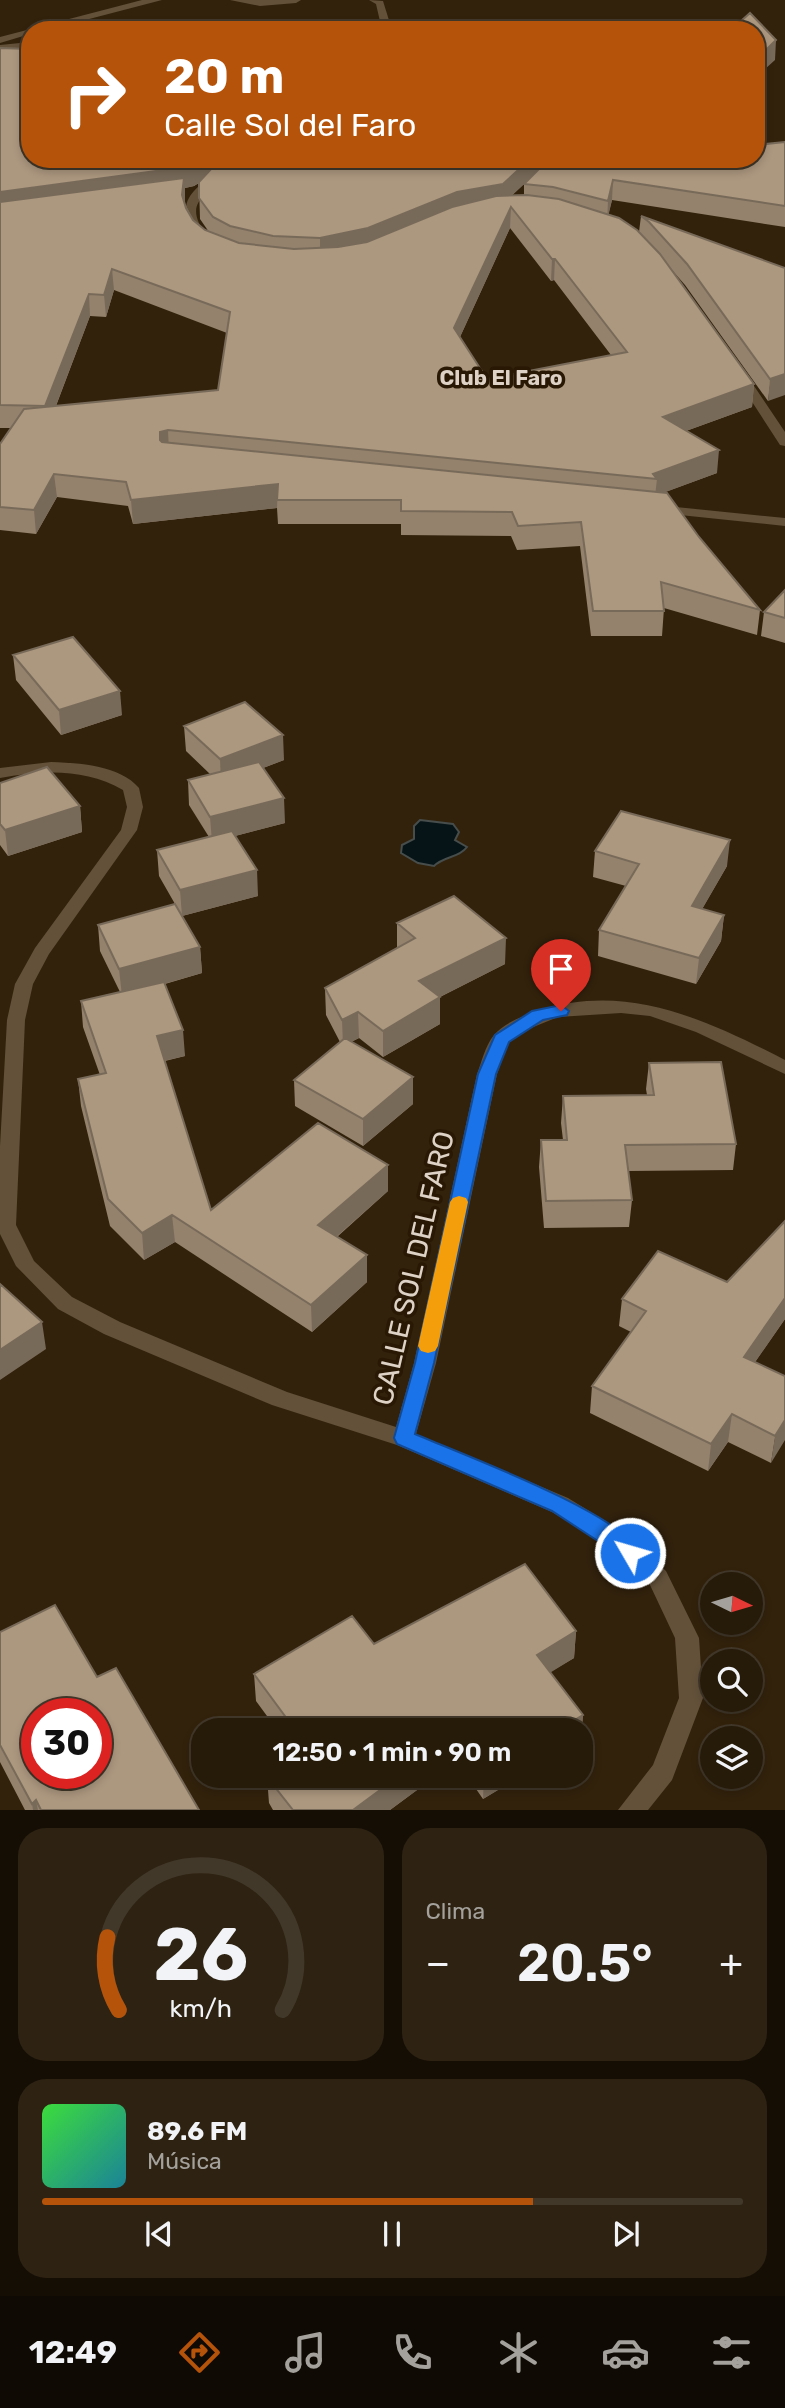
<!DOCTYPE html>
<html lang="es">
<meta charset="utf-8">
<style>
body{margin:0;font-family:Rubik,sans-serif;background:#2e2312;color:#f1f3f6;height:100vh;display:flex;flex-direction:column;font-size:26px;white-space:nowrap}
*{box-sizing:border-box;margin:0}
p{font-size:23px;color:#a4a19c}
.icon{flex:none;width:38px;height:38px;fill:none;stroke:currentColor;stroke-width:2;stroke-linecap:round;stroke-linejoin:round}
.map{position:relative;height:1810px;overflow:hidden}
.panel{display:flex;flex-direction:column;gap:18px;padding:18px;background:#150e05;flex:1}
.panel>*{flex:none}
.banner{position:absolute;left:21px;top:21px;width:744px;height:147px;border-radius:28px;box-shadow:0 4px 10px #0003,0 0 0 2px #42382a;background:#b45309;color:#fff;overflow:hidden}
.needle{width:46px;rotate:95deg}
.tools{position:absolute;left:700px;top:1572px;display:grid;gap:14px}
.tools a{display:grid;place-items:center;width:63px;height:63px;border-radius:50%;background:#261a09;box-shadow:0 4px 10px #0003,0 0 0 2px #42382a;font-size:35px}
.speed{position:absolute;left:21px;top:1698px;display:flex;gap:14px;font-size:35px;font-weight:700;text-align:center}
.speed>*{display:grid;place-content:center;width:91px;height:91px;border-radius:50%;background:#261a09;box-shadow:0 4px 10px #0003,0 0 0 2px #42382a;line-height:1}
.speed .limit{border:10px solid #d22;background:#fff;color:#111}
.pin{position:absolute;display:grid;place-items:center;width:60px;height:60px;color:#fff;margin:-72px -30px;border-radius:50% 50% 50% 0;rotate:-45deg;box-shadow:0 0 7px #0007}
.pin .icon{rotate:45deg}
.me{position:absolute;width:77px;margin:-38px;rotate:308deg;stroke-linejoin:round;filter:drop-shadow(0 0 5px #0008)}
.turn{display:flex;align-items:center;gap:24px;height:147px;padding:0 28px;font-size:32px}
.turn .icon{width:91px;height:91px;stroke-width:2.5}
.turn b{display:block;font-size:49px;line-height:60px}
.big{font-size:52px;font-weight:600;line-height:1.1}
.panel .card{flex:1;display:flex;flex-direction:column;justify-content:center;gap:10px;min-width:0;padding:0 24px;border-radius:28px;background:#2e2312}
.panel .dial{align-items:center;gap:0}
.dial svg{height:182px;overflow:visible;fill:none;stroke:#42382a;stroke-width:7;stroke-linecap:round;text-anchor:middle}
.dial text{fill:#f1f3f6;stroke:none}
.song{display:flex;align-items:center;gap:21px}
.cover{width:84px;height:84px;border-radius:10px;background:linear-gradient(135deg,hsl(120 70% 55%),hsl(190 70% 35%))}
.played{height:7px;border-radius:4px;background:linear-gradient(90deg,#b45309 70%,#42382a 70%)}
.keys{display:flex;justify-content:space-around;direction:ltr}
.heat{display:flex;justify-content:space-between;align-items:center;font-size:38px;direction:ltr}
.panel .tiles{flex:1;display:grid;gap:18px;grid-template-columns:1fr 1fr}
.card:last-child{grid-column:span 2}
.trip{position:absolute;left:191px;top:1718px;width:402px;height:70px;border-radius:28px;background:#261a09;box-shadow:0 4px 10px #0003,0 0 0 2px #42382a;font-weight:600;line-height:70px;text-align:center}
.tabs{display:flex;height:112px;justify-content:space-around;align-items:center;background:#0f0a04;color:#a4a19c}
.tabs .icon{width:49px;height:49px}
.tabs .current{color:#b45309}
.tabs b{font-size:32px;color:#f1f3f6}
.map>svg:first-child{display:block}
.water{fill:#061417;stroke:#464d4b;stroke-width:2}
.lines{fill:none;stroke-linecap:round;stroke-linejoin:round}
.street{fill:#63513a;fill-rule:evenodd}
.wall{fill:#94826d;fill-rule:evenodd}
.shaded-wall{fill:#786a59}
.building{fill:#ac977f;stroke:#786a59;stroke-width:2;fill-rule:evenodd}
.route{fill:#1a73e8;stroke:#114b97;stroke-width:2}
.slow{fill:#f59e0b}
.labels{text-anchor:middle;stroke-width:7;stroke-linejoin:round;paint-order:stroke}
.far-neighbourhood-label{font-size:21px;font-weight:bold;fill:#ddd2c5;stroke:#281804}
.near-street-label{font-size:28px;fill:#ddd2c5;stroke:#281804}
</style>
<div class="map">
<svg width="785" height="1810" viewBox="0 0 785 1810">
<rect width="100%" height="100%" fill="#32220c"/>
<path class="water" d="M420,820L453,824L459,832L455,840L467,847C459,858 444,856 434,866L418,863L401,853L402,845L414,839V826Z"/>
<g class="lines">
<path class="street" d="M142,0H162L47,30H30V34L0,43V37Z
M230,0H301L296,3L260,6Z
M369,0L383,1L392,30H382L376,4Z
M30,42V48L0,51V45Z
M216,175L225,177C203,197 183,204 207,236L197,238C175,210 187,190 216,175Z
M740,370L744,371L785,432V446L780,445L734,374Z
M656,505L785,518V526L651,512V506Z
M51,762C78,763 120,765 139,788L143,807L137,830L49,954L33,984L25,1020L16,1225L34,1261L72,1297L120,1322L287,1392L396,1427L414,1363L477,1074C482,1061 485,1046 494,1035C505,1022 525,1015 541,1010C628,982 709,1021 785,1060V1074L696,1032L650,1016L621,1013L558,1017L526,1030L508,1043L497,1074L436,1363L416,1434L568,1498L625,1533L666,1571L699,1638L703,1698L672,1780L648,1810H618L653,1765L679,1698L675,1638L650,1585L609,1547L552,1512L397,1445L272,1405L104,1334L58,1309L16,1266L0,1234V1146L7,1020L15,984L35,948L121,830L127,807L123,790C85,768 43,770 0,778V768Z"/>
</g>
<path class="wall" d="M0,48L30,159H756L785,142V227L612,200L608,215L639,232L641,216L785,268L768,401L685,285L671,269L754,384L752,407L686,431L717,473L665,492L699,537L760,610L757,635L664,608L662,636H591L580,546L517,550L511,536L401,535V524H278L277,508L133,524L128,506L57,497L36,534L0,530V444L11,428H0ZM528,180L524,184V195H512ZM199,183L200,219L209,232L205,230L193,220L185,204V188L194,186ZM510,228L551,281L554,280L611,355L487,379L460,337ZM114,290L227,333L218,390L56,406L90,316L106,317Z
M785,590V643L761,636L764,612Z
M13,655L122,715L61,735L16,680Z
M184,726L284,760L263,768L285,823L235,836L258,896L182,916L200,947L202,973L165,984L185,1056L165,1061L211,1210L388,1165V1191L337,1237L367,1255V1282L312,1332L175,1242L144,1260L110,1226L81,1106L78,1079L100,1075L83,1027L81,1001L120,992L100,951L98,925L175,904L159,876L157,850L209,837L189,805L188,780L210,774L186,751Z
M0,783L80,806L82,832L8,856L0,845Z
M595,851L727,866L702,909L724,915L721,941L696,984L598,956L599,930L626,886L593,877Z
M397,923L505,964L440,997V1024L383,1057L359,1038L351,1042L413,1104L363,1146L295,1106L294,1080L340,1042L326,1015L325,988L397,948Z
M649,1063L736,1144L733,1170L628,1171L632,1200L629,1227L544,1228L539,1167L541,1140H563L561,1123L563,1096L647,1095L646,1089Z
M622,1299L785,1319L755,1362L785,1376L771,1463L728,1442L708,1471L590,1413L592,1386L631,1332L619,1326Z
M576,1631L574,1658L550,1672L583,1715L581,1737V1731H278L256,1701L254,1674L374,1644Z
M0,1632L97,1677L199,1810H25L0,1762Z
M268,1776H436L390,1810H273L269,1803L267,1777Z
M467,1776H521L483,1799Z"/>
<path class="shaded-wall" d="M776,40L775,60L756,77V60Z
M203,159H257L215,172L194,186L185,188V199L183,216L0,213V192Z
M530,159H551L502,205L320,259V238Z
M613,180L612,200L607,222L608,201Z
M511,207L510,228L454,350V328Z
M552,259H555L554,280L551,281Z
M112,269L114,290L106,317L104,295Z
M89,294L90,316L47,429L45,406Z
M785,374V395L768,401L770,379Z
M754,384L752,407L661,440L663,417Z
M168,430L169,453L160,440V432Z
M719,450L717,473L655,496L657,479L653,474Z
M54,474L57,497L36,534L34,510Z
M278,484L277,508L133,524L131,500Z
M120,691L122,715L61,735L59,710Z
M283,735L284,760L221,784L220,759Z
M284,798L285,823L212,842L210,817Z
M80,806L82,832L8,856L5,830Z
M730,840L727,866L689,932L692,906Z
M257,870L258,896L182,916L180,890Z
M724,915L721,941L696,984L699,958Z
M506,938L505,964L418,1008L419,981Z
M200,947L202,973L122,996L119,969Z
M440,997V1024L383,1057V1031Z
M358,1012L359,1038L343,1046L342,1020Z
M183,1030L185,1056L159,1062L157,1036Z
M413,1077V1104L363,1146V1119Z
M388,1165V1191L319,1252L318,1225Z
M172,1215L175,1242L144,1260L142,1233Z
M367,1255V1282L312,1332L311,1305Z
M785,1298V1319L740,1384L744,1357Z
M42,1322L46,1349L0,1380V1350Z
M732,1414L728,1442L708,1471L711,1444Z
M785,1420V1440L771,1463L775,1436Z
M576,1631L574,1658L535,1682L537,1655Z
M583,1715L581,1737V1731H556Z
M399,1776H436L390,1810H353Z
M484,1776H521L483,1799Z
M36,1800L38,1810H33L32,1804Z"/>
<path class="building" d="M750,13L776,40L756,60V30H731Z
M0,48L30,49V159H203L193,166L0,192Z
M785,142V206L613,180L608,201L553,187L524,184L549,159H756V145Z
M230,159H530L503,184L457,192L368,228L320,238L273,236L230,226L213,217L199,198V182L212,168Z
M184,178L182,195L186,208L193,220L205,230L239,243L294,249L338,247L367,242L452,207L496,196L527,195L559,199L619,218L637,230L660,254L754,384L663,417L719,450L653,474L657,479L168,430L160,432V440L162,442L667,493L699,537L760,610L661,582L664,611H593L581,522L518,526L512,512L401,511V500H277L278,484L131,500L126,482L54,474L34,510L0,507V444L24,409L218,390L230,312L112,269L104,295L89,294L45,406L0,405V202ZM511,207L552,259H555L627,352L487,379L454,328Z
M641,216L785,268V374L770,379L687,264L649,222Z
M785,590V618L764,612Z
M73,637L120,691L59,710L13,655Z
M245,702L283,735L220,759L184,726Z
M259,762L284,798L210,817L188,780Z
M47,767L80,806L5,830L0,824V783Z
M621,811L730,840L692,906L724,915L699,958L599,930L639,864L595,851Z
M232,831L257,870L180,890L157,850Z
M454,896L506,938L419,981L440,997L383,1031L358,1012L342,1020L325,988L415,938L397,923Z
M175,904L200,947L119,969L98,925Z
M164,982L183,1030L157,1036L211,1210L318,1123L388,1165L318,1225L367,1255L311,1305L172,1215L142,1233L108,1199L78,1079L106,1073L81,1001Z
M345,1038L413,1077L363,1119L294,1080Z
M721,1062L736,1144L625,1145L632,1200L546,1201L541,1140H567L563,1096L654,1095L649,1063Z
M785,1221V1298L744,1357L785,1376V1420L775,1436L732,1414L711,1444L592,1386L646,1311L622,1299L658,1251L727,1282Z
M0,1284L42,1322L0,1350Z
M525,1564L576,1631L537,1655L583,1715L556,1731H296L254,1674L352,1616L374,1644Z
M55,1605L97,1677L116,1668L199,1810H41L36,1800L32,1804L0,1745V1632ZM37,1713H96V1773H37Z
M268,1776H399L353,1810H293L267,1777Z"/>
<path class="route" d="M561,1005L569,1011L567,1015L543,1020L509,1042L496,1074L434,1363L415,1434C461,1454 621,1513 641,1553L638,1559L630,1562L552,1511L397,1444L394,1438L415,1363L478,1074L495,1035L532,1011Z"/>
<path class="slow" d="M459,1196L466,1198L468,1202L438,1346L435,1351L428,1353L421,1351L418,1346L450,1202L453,1198Z"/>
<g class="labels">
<g class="far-neighbourhood-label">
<text x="501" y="385">Club El Faro</text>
</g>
<g class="near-street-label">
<text transform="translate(413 1268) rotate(-77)" y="10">CALLE SOL DEL FARO</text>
</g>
</g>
</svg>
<div class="tools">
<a><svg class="needle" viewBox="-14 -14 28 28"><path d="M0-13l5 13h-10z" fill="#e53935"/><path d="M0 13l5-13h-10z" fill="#a4a19c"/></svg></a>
<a><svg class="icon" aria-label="search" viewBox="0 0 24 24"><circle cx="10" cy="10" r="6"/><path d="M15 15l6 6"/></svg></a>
<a><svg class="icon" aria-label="layers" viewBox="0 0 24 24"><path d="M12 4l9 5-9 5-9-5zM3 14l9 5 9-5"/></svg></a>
</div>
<div class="speed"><div class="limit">30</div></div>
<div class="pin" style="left:561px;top:1011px;background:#d93025"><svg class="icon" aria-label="arrive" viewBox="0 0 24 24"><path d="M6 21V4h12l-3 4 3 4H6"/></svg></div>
<svg class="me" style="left:630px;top:1553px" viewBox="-20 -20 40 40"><circle r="17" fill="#1a73e8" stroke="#fff" stroke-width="3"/><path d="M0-11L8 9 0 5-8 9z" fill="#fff"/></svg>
<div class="trip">12:50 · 1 min · 90 m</div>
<div class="banner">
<div class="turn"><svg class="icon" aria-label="right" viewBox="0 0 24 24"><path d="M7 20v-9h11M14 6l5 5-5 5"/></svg><div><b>20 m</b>Calle Sol del Faro</div></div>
</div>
</div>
<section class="panel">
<div class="tiles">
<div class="card dial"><svg viewBox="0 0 100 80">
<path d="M14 69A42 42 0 1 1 86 69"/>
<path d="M14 69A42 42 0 0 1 9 37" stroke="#b45309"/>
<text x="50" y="56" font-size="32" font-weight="700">26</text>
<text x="50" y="72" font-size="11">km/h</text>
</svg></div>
<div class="card"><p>Clima</p>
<div class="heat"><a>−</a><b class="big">20.5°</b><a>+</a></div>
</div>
<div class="card">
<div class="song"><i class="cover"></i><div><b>89.6 FM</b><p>Música</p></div></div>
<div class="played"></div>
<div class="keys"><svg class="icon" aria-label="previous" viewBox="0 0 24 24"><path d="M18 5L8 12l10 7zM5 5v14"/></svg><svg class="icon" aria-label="pause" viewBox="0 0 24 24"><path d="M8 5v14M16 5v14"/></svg><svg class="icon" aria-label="next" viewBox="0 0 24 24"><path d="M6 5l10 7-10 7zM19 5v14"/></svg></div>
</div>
</div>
</section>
<nav class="tabs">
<b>12:49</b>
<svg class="icon current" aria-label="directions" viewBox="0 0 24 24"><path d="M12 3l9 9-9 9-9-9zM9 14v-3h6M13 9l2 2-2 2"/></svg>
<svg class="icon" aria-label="music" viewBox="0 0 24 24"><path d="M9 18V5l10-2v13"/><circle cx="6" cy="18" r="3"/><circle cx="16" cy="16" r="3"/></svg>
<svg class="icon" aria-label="phone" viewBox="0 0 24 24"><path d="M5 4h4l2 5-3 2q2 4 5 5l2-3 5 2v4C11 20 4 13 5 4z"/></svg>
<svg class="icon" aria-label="climate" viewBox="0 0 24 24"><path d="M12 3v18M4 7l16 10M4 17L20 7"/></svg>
<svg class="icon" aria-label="car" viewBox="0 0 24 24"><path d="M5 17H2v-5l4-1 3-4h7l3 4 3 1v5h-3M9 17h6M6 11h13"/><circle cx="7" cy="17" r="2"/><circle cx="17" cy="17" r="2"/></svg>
<svg class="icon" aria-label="filters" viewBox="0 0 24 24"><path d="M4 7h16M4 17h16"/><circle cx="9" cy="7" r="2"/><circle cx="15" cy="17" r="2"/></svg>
</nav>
